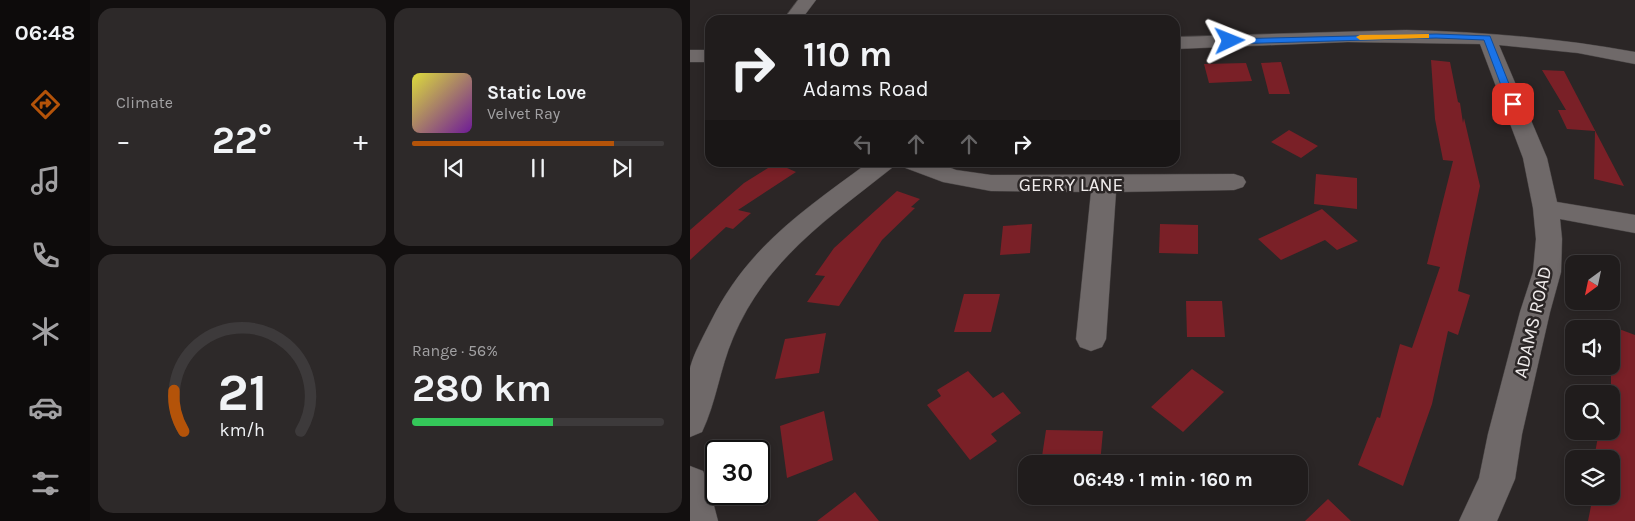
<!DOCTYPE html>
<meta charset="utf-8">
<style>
body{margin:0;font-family:Karla,sans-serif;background:#2d2929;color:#f1f3f6;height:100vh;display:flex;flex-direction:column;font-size:19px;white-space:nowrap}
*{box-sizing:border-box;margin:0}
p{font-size:16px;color:#a2a1a3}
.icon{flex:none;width:28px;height:28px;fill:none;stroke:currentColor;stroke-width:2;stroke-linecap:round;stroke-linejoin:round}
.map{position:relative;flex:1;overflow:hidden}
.details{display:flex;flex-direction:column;gap:8px;padding:8px;background:#120f0f;width:600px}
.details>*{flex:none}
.top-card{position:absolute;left:15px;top:15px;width:475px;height:152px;border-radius:15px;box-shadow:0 2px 8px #0003,0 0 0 1px #3d3a3b;background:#201c1c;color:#f1f3f6;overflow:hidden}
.needle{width:32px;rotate:213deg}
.controls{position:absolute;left:875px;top:255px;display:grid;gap:10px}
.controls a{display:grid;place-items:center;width:55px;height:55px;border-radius:10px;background:#201c1c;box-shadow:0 2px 8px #0003,0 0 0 1px #3d3a3b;font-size:25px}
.speed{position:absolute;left:15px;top:440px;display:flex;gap:10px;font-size:25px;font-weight:700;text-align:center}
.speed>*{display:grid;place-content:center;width:65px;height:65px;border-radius:50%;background:#201c1c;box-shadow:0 2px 8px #0003,0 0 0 1px #3d3a3b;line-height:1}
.speed .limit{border:2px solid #111;border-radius:8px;background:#fff;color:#111}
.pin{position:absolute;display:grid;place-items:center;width:42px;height:42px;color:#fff;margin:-21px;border-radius:10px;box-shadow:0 2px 8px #0006}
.me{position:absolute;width:55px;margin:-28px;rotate:88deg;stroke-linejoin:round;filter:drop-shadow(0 0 4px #0008)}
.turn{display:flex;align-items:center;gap:18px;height:105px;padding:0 15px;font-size:22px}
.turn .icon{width:65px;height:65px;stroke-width:2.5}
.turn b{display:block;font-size:35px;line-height:42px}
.lanes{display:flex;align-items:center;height:48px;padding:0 15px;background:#0003;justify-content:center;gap:25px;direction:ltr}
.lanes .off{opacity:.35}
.big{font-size:38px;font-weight:700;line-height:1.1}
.details .card{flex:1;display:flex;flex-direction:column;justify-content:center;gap:8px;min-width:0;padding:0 18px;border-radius:15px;background:#2d2929}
.details .dial{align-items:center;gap:0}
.dial svg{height:130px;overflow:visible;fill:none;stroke:#3d3a3b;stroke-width:7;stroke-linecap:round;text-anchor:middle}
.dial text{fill:#f1f3f6;stroke:none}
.song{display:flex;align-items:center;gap:15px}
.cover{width:60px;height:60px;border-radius:8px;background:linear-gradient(135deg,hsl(60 70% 55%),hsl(280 70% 35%))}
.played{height:5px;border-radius:2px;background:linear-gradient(90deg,#b45309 80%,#3d3a3b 80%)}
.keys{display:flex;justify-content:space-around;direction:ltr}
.heat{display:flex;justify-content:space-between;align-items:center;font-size:28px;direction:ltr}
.charge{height:8px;border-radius:4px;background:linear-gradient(90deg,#34c759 56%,#3d3a3b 0)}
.details .tiles{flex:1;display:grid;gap:8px;grid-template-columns:repeat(2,1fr)}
.trip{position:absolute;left:328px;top:455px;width:290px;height:50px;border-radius:15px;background:#201c1c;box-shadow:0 2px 8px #0003,0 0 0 1px #3d3a3b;font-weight:700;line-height:50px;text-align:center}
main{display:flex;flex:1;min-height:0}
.dock{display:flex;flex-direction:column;width:90px;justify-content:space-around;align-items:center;background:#0d0b0b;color:#a2a1a3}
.dock .icon{width:35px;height:35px}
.dock .current{color:#b45309}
.dock b{font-size:22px;color:#f1f3f6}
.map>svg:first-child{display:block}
.building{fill:#7a2027}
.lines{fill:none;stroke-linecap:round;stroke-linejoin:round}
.minor-casing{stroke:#484444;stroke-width:1}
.minor{fill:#6f6969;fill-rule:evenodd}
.route{fill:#1a73e8;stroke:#114b97}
.slow{fill:#f59e0b}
.labels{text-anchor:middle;stroke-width:5;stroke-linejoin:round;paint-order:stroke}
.street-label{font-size:19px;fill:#f0ecec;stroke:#2b2626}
</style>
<main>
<nav class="dock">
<b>06:48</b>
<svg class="icon current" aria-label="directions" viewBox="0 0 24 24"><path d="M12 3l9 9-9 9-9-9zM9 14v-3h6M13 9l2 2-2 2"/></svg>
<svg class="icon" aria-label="music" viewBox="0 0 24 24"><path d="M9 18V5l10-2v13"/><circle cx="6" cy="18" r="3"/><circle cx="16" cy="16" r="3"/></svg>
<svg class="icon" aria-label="phone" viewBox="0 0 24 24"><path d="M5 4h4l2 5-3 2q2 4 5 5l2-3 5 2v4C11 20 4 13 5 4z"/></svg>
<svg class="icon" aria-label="climate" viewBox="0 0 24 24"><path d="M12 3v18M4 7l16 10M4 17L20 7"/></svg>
<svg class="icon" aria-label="car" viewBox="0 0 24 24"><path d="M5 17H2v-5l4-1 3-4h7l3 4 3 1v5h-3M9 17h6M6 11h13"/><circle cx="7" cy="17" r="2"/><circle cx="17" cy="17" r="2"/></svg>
<svg class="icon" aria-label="filters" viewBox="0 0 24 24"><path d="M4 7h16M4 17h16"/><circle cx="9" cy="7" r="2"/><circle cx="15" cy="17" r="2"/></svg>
</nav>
<section class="details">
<div class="tiles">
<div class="card"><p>Climate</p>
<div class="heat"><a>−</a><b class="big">22°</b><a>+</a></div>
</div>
<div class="card">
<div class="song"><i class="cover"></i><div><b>Static Love</b><p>Velvet Ray</p></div></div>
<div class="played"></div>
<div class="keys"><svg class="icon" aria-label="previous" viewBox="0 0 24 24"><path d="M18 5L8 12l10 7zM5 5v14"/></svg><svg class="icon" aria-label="pause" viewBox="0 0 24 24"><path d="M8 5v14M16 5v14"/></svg><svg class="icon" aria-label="next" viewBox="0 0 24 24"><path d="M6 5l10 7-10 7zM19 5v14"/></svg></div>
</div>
<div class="card dial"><svg viewBox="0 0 100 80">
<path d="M14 69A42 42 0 1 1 86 69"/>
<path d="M14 69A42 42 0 0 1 8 44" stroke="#b45309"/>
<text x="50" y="56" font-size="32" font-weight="700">21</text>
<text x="50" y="72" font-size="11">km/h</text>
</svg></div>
<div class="card"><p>Range · 56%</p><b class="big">280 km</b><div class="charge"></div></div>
</div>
</section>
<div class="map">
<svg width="945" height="521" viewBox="0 0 945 521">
<rect width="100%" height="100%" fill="#2b2626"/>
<path class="building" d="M741,60L760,62L768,102L770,103L773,123L774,118L790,186L768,291L780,295L768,335L758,331L742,404L713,486L668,465L687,417L690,418L710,344L722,348L750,267L737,264L763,161L753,160L745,119Z
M591,62L600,94H579L571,63Z
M556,63L562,81L519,83L514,64Z
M852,70L874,71L934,186L904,179L905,131L877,129L868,110H876Z
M599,130L628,146L611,158L581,142Z
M86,163L106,172L48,210L61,213L43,229L36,227L0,260V230L54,183Z
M626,174L667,178V209L624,204Z
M207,191L230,199L221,207L225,208L192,240L149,306L117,302L135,276L125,275L144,248Z
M632,209L668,241L647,250L635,240L591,260L568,239Z
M342,224L340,253L310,255L313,226Z
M470,224L508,225V254L469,253Z
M274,294H310L301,332H264Z
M496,301H532L535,337H497Z
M921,326L945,335V521H898L903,496H921V459L905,453L909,431H921Z
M136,333L129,373L85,379L95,339Z
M502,369L534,392L493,432L461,407Z
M278,371L303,398L313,392L331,413L301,434L307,441L280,460L237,405L251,396L247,390Z
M134,411L143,460L97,478L90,426Z
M356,430L413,431L410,464L351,463Z
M165,492L189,521H127Z
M638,499L661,521H615Z"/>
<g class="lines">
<defs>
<path id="minor" d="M108,0H126L111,20H93Z
M716,30C794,32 868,38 945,52V64L888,53L809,45L857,158L867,202L945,215V233L870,219L872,239L871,272L860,312L832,434L825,479L807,521H769L789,478L798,434L830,312L843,272L846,239L843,208L833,158L790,44L658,42L485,49V37Z
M0,50H20V62H0Z
M179,162H206L203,167C139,218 76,259 43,338C30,368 26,403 12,432L0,437C0,418 0,384 0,368C4,353 13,337 20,323C58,246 113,211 179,162Z
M210,162H245L266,170L301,175L544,174L553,177L556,182L553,187L544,190L426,192L416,339L412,347L401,351L390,347L386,339L401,192L301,191L253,182L213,167Z
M0,466L13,471L18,483L28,521H0Z"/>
</defs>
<use href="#minor" class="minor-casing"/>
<use href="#minor" class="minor"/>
</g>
<path class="route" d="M746,34L800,36L827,104L826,106L823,107L818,104L794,40L746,38L540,44L536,41L540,39Z"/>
<path class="slow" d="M736,34H739V38L670,40L666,37L670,35Z"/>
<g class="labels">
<g class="street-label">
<text x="381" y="191">GERRY LANE</text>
<text transform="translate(842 322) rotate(-77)" y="7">ADAMS ROAD</text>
</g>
</g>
</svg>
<div class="controls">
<a><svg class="needle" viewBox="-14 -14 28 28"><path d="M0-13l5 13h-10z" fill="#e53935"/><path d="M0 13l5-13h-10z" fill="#a2a1a3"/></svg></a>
<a><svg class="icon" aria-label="sound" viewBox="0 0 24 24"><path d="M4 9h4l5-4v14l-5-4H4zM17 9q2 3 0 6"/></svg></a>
<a><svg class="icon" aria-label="search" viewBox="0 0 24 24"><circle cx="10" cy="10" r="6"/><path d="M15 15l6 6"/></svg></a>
<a><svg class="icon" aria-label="layers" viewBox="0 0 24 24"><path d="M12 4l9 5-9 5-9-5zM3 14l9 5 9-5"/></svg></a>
</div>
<div class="speed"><div class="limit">30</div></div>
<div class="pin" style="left:823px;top:104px;background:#d93025"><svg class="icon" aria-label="arrive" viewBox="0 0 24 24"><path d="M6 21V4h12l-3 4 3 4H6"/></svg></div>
<svg class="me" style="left:540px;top:41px" viewBox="-20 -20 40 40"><path d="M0-17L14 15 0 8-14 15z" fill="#1a73e8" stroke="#fff" stroke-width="4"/></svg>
<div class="trip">06:49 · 1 min · 160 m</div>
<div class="top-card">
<div class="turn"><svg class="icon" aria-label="right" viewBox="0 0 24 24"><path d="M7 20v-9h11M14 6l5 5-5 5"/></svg><div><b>110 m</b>Adams Road</div></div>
<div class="lanes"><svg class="icon off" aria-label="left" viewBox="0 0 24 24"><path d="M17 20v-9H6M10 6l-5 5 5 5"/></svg><svg class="icon off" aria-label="ahead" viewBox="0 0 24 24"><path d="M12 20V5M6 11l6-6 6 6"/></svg><svg class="icon off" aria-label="ahead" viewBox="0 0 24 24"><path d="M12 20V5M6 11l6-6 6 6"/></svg><svg class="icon" aria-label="right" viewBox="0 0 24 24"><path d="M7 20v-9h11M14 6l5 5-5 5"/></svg></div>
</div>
</div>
</main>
